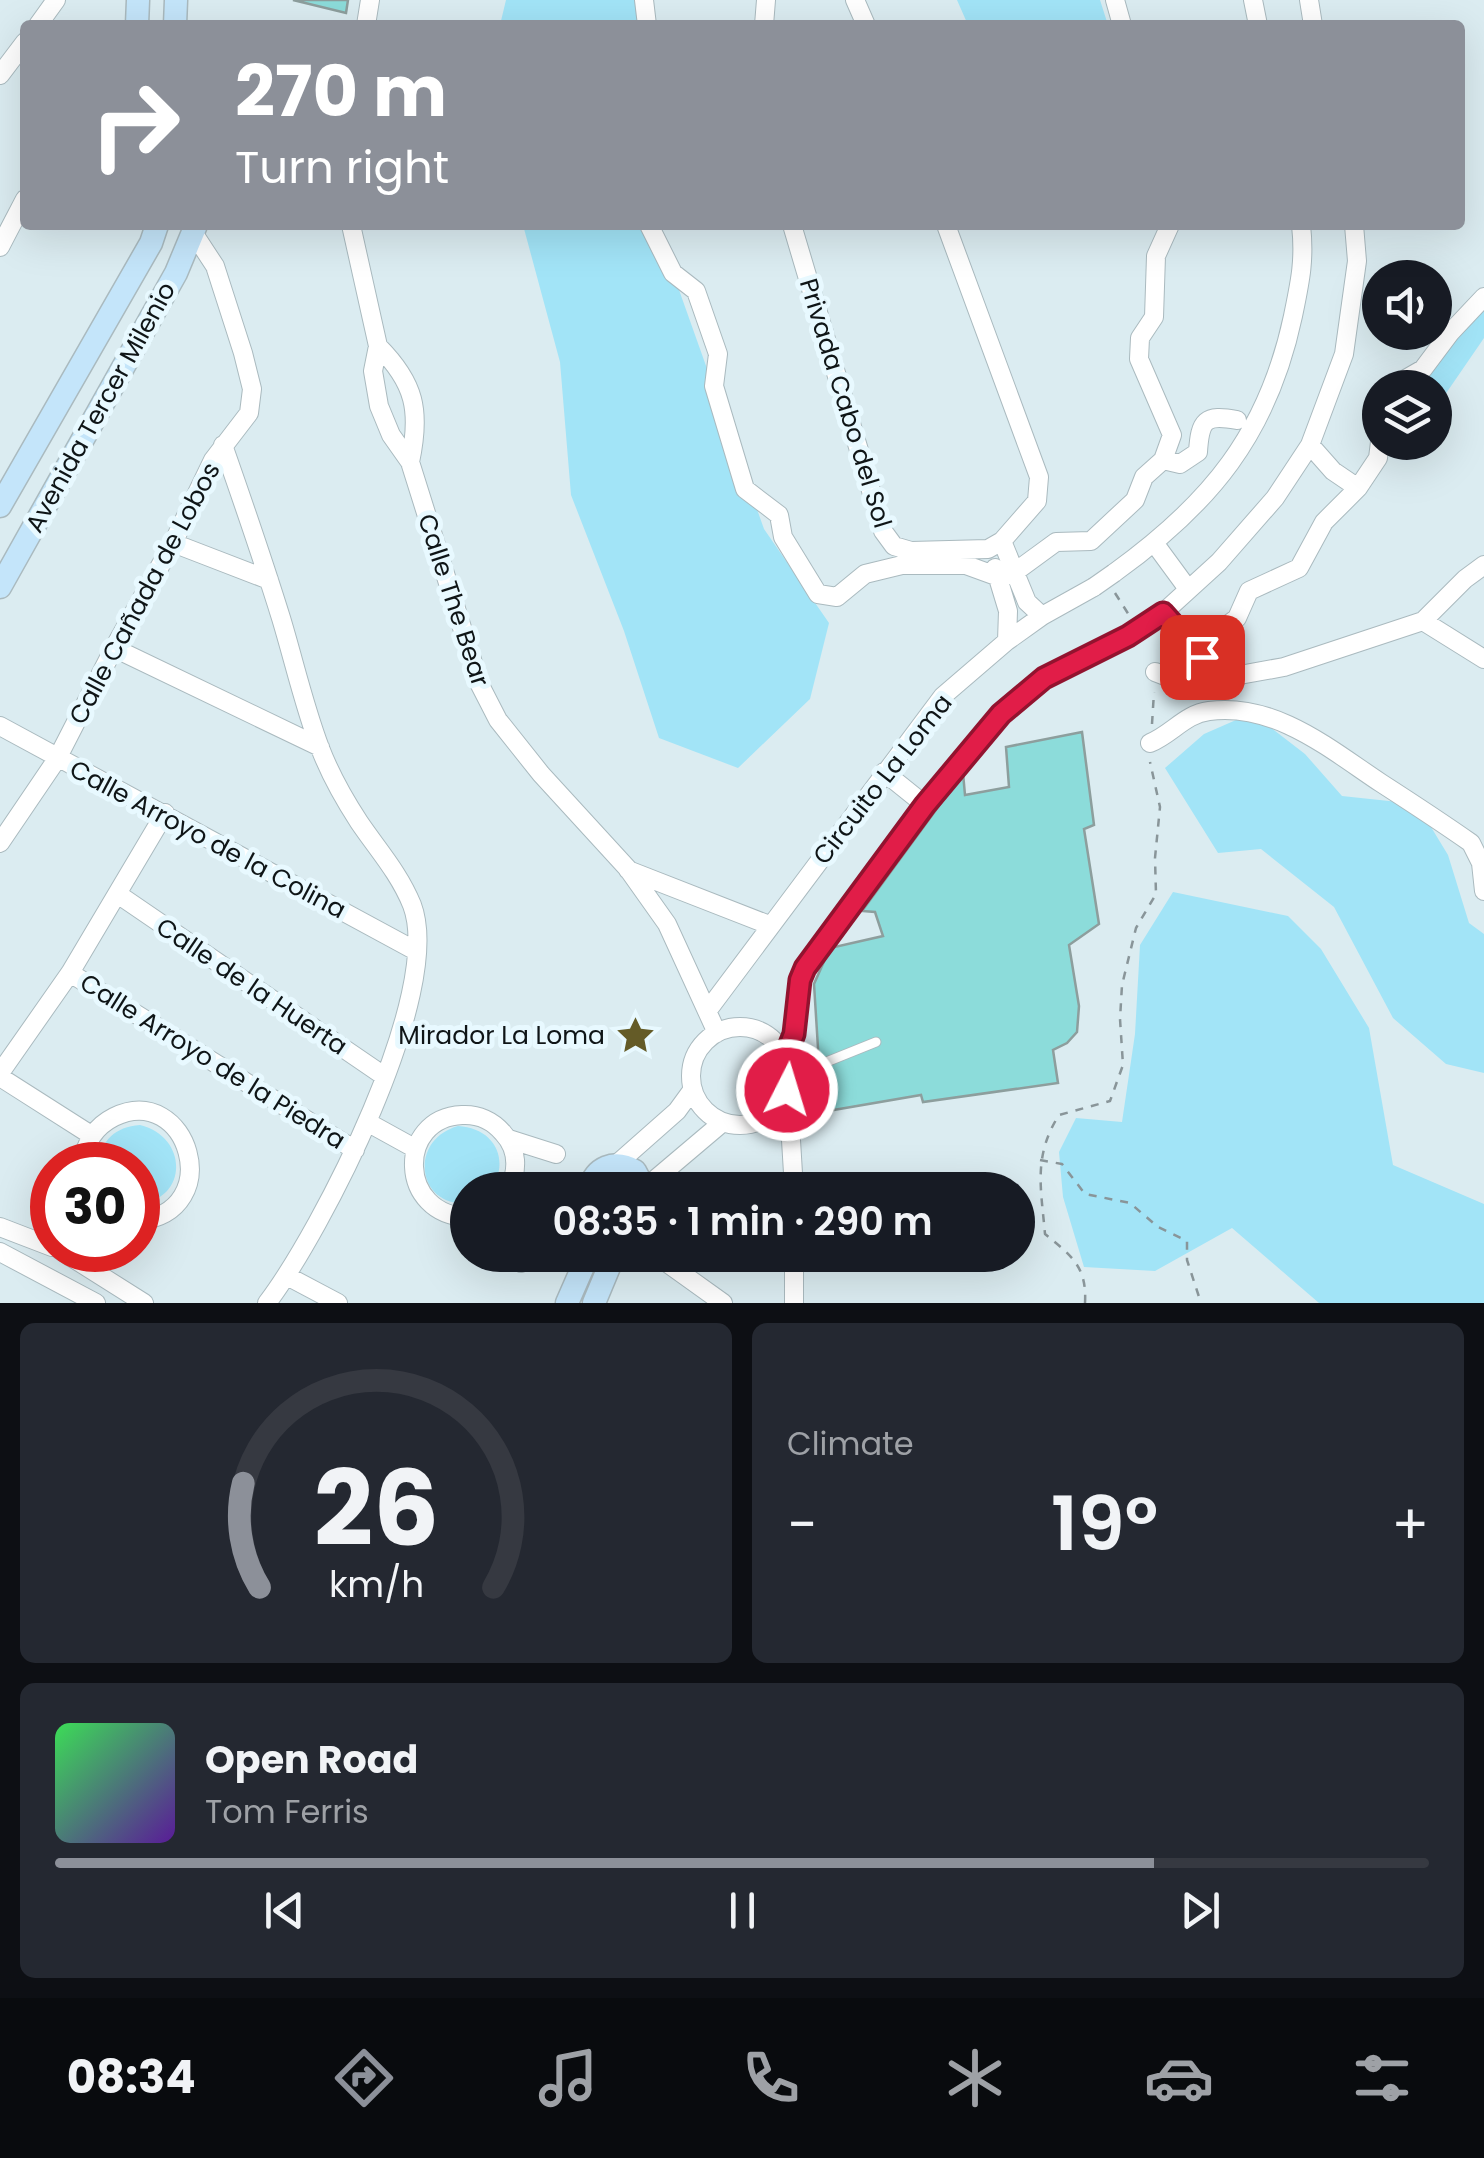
<!DOCTYPE html>
<meta charset="utf-8">
<style>
body{margin:0;font-family:Poppins,sans-serif;background:#242831;color:#f1f3f6;height:100vh;display:flex;flex-direction:column;font-size:38px;white-space:nowrap}
*{box-sizing:border-box;margin:0}
p{font-size:32px;color:#9ea1a6}
.icon{flex:none;width:55px;height:55px;fill:none;stroke:currentColor;stroke-width:2;stroke-linecap:round;stroke-linejoin:round}
.map{position:relative;height:1303px;overflow:hidden}
.details{display:flex;flex-direction:column;gap:20px;padding:20px;background:#0d0f14;flex:1}
.details>*{flex:none}
.guide{position:absolute;left:20px;top:20px;width:1445px;height:210px;border-radius:10px;box-shadow:0 10px 40px #0002;background:#8c9099;color:#fff;overflow:hidden}
.controls{position:absolute;left:1362px;top:260px;display:grid;gap:20px}
.controls a{display:grid;place-items:center;width:90px;height:90px;border-radius:50%;background:#171b24;box-shadow:0 10px 40px #0002;font-size:50px}
.speed{position:absolute;left:30px;top:1142px;display:flex;gap:20px;font-size:50px;font-weight:700;text-align:center}
.speed>*{display:grid;place-content:center;width:130px;height:130px;border-radius:50%;background:#171b24;box-shadow:0 10px 40px #0002;line-height:1}
.speed .limit{border:15px solid #d22;background:#fff;color:#111}
.pin{position:absolute;display:grid;place-items:center;width:85px;height:85px;color:#fff;margin:-42px;border-radius:20px;box-shadow:0 5px 15px #0006}
.me{position:absolute;width:110px;margin:-55px;rotate:5deg;stroke-linejoin:round;filter:drop-shadow(0 0 8px #0008)}
.turn{display:flex;align-items:center;gap:35px;height:210px;padding:0 50px;font-size:45px}
.turn .icon{width:130px;height:130px;stroke-width:2.5}
.turn b{display:block;font-size:70px;line-height:85px}
.big{font-size:75px;font-weight:600;line-height:1.1}
.details .widget{flex:1;display:flex;flex-direction:column;justify-content:center;gap:15px;min-width:0;padding:0 35px;border-radius:15px;background:#242831}
.details .dial{align-items:center;gap:0}
.dial svg{height:260px;overflow:visible;fill:none;stroke:#363941;stroke-width:7;stroke-linecap:round;text-anchor:middle}
.dial text{fill:#f1f3f6;stroke:none}
.song{display:flex;align-items:center;gap:30px}
.cover{width:120px;height:120px;border-radius:15px;background:linear-gradient(135deg,hsl(130 70% 55%),hsl(270 70% 35%))}
.played{height:10px;border-radius:5px;background:linear-gradient(90deg,#8c9099 80%,#363941 80%)}
.keys{display:flex;justify-content:space-around;direction:ltr}
.heat{display:flex;justify-content:space-between;align-items:center;font-size:55px;direction:ltr}
.details .tiles{flex:1;display:grid;gap:20px;grid-template-columns:1fr 1fr}
.widget:last-child{grid-column:span 2}
.trip{position:absolute;left:450px;top:1172px;width:585px;height:100px;border-radius:50px;background:#171b24;box-shadow:0 10px 40px #0002;font-weight:600;line-height:100px;text-align:center}
.menu{display:flex;height:160px;justify-content:space-around;align-items:center;background:#090b0e;color:#9ea1a6}
.menu .icon{width:70px;height:70px}
.menu .current{color:#8c9099}
.menu b{font-size:45px;color:#f1f3f6}
.map>svg:first-child{display:block}
.green{fill:#a2e4f7}
.building{fill:#8cdcda;stroke:#8d9e9d;stroke-width:2.5}
.lines{fill:none;stroke-linecap:round;stroke-linejoin:round}
.lane-casing{stroke:#aababf;stroke-width:11}
.street-casing{stroke:#aababf;stroke-width:20}
.secondary-casing{stroke:#aababf;stroke-width:25}
.path{stroke:#899599;stroke-width:2.5;stroke-dasharray:8 8;stroke-linecap:butt}
.lane{stroke:#fff;stroke-width:9}
.street{stroke:#fff;stroke-width:18}
.secondary{stroke:#c4e5fa;stroke-width:22}
.street-bridge-casing{stroke:#aababf;stroke-width:20;stroke-linecap:butt}
.street-bridge{stroke:#fff;stroke-width:18}
.route-casing{stroke:#92132f;stroke-width:25}
.route{stroke:#e11d48;stroke-width:18}
.labels{text-anchor:middle;stroke-width:10;stroke-linejoin:round;paint-order:stroke}
.street-label{font-size:25px;fill:#0f1517;stroke:#e8f9ff}
.poi-label{font-size:25px;fill:#0f1517;stroke:#e8f9ff;text-anchor:end}
</style>
<div class="map">
<svg width="1484" height="1303" viewBox="0 0 1484 1303">
<rect width="100%" height="100%" fill="#dbecf1"/>
<path class="green" d="M506,0H645L650,25H500Z
M957,0H1100L1108,25H968Z
M523,225H649L673,273L764,529L829,623L810,699L738,768L659,738L624,631L571,495L560,362Z
M1484,297V338L1438,405L1435,388H1389Z
M1252,713L1305,754L1342,796L1417,804L1448,855L1469,923L1484,934V1073L1446,1064L1393,1018L1334,907L1261,849L1218,853L1165,768L1204,734Z
M1173,892L1288,916L1321,949L1369,1028L1393,1165L1484,1204V1303H1319L1232,1228L1155,1271L1084,1267L1063,1197L1059,1152L1076,1118L1122,1122L1135,1034L1140,945Z
M140,1125C189,1137 188,1200 138,1204V1165H98C101,1140 115,1127 140,1125Z
M458,1126C494,1128 511,1159 491,1190H468L467,1203C417,1207 408,1140 458,1126Z"/>
<path class="building" d="M293,0H348L346,13Z
M1082,732L1094,825L1084,829L1099,924L1069,945L1079,1006L1077,1032L1067,1043L1053,1050L1058,1083L923,1102L921,1095L822,1112L814,984L830,948L883,936L875,912L862,911L963,773L965,795L1009,787L1006,747Z"/>
<g class="lines">
<defs>
<path id="lane" d="M789,1077L876,1042"/>
<path id="street" d="M644,0L647,25
M855,0L866,25
M1115,0L1122,25
M1253,0L1258,25
M1309,0L1313,25
M38,25L56,0
M366,25L370,0
M764,25L766,0
M0,75L25,42
M351,225L378,346L373,371L379,406L391,435L410,462L480,685L498,720L541,774L628,869L667,924L717,1033
M649,225L673,273L696,291L718,354L714,386L745,489L779,515L783,537L818,594L837,597L865,574L902,565H966L999,577L1015,572L1056,542L1091,541L1135,500L1144,477L1163,460L1172,435L1139,359L1140,338L1154,317L1156,256L1170,225
M792,225L883,531L894,546L911,551L988,549L1002,541L1037,501L1039,477L946,225
M0,247L25,199
M378,346C415,383 421,411 410,462
M1390,388L1423,369L1450,333L1484,297
M223,445C243,502 263,560 281,618C294,661 304,706 320,748C330,774 344,799 359,822C378,850 399,873 412,905C445,992 321,1232 267,1303
M1310,445L1333,471L1358,488
M1163,460L1180,464L1198,452C1200,420 1205,414 1237,420
M1002,541L1027,602L1042,616
M173,543L269,580
M1155,544L1188,589
M995,568L1008,611L1007,641
M1114,573C1210,504 1268,434 1293,316C1300,282 1305,260 1301,225
M1163,613L1202,657L1234,676L1284,667L1423,621L1465,579L1484,565
M1423,621L1484,659
M1148,623L1163,613L1219,562L1275,498L1310,445L1344,354L1357,261L1354,225
M114,648L320,747
M1155,672C1188,684 1204,699 1234,676V655L1221,646L1216,639L1222,629L1237,618L1249,591L1299,568L1324,522L1358,488L1378,458L1380,442
M0,726L416,951
M1150,743C1172,734 1185,714 1209,711C1275,702 1331,750 1381,783C1412,803 1441,822 1471,843L1481,863L1484,891
M884,772L925,805
M0,843L57,759L114,648L173,543L213,460L249,413L252,389L243,353L215,266L194,234
M628,870L769,925
M119,895L384,1076
M70,973L355,1150
M708,1010L943,696L1007,641L1042,616L1094,587
M691 1076a49 49 0 1 1 98 0a49 49 0 1 1-98 0Z
M785,1057C798,1026 794,996 805,968L925,805L1001,714L1044,678L1128,636
M0,1073L70,973L165,813
M0,1077L91,1135
M780,1105L791,1140L794,1190
M367,1122L416,1149
M509,1139L556,1154
M617,1164L677,1111L693,1089
M82,1165C85,1143 94,1127 114,1117C188,1081 228,1212 138,1221
M645,1188L723,1122
M468,1217C398,1216 396,1118 462,1115C478,1114 493,1121 503,1133C518,1149 518,1170 509,1190
M0,1227L52,1247
M60,1250L144,1303
M0,1252L96,1303
M508,1255L521,1263
M656,1255L723,1303
M794,1255V1303
M287,1276L338,1303"/>
<path id="secondary" d="M137,25L138,0
M175,25L176,0
M0,506L151,243L157,225
M0,587L176,273L196,225
M589,1190C595,1167 614,1159 635,1171L645,1190
M567,1303L588,1255
M594,1303L614,1255"/>
</defs>
<use href="#lane" class="lane-casing"/>
<use href="#street" class="street-casing"/>
<use href="#secondary" class="secondary-casing"/>
<path class="path" d="M1115,593L1129,615
M1152,724L1154,692
M1040,1160L1062,1164L1085,1194L1130,1203L1158,1227L1187,1241V1260L1201,1303
M1085,1303C1087,1267 1072,1256 1045,1234C1041,1188 1033,1156 1059,1115L1110,1101L1123,1065L1120,1019L1122,985L1136,928L1156,894L1155,858L1160,807L1150,762"/>
<use href="#lane" class="lane"/>
<use href="#street" class="street"/>
<use href="#secondary" class="secondary"/>
<defs>
<path id="street-bridge" d="M1094,587L1114,573
M1128,636L1148,623"/>
</defs>
<use href="#street-bridge" class="street-bridge-casing"/>
<use href="#street-bridge" class="street-bridge"/>
</g>
<g class="lines">
<defs>
<path id="route" d="M787,1090L789,1077L785,1057L794,1034L800,980L805,968L925,805L1001,714L1044,678L1128,636L1163,613L1202,657"/>
</defs>
<use href="#route" class="route-casing"/>
<use href="#route" class="route"/>
</g>
<defs>
<symbol id="sight-bare" viewBox="-9 -9 18 18"><path d="M0-6L1.8-2.2L6-1.7L2.9 1.2L3.7 5.4L0 3.3L-3.7 5.4L-2.9 1.2L-6-1.7L-1.8-2.2Z" fill="#645b27" stroke="#e8f9ff" stroke-width="2.5" paint-order="stroke"/></symbol>
</defs>
<g fill-rule="evenodd">
<use href="#sight-bare" x="608" y="1008" width="55" height="55"/>
</g>
<g class="labels">
<g class="street-label">
<text transform="translate(846 403) rotate(73)" y="9">Privada Cabo del Sol</text>
<text transform="translate(100 407) rotate(-61)" y="9">Avenida Tercer Milenio</text>
<text transform="translate(144 593) rotate(-62)" y="9">Calle Cañada de Lobos</text>
<text transform="translate(454 600) rotate(72)" y="9">Calle The Bear</text>
<text transform="translate(882 779) rotate(-52)" y="9">Circuito La Loma</text>
<text transform="translate(208 839) rotate(28)" y="9">Calle Arroyo de la Colina</text>
<text transform="translate(252 986) rotate(34)" y="9">Calle de la Huerta</text>
<text transform="translate(213 1061) rotate(32)" y="9">Calle Arroyo de la Piedra</text>
</g>
<g class="poi-label">
<text x="605" y="1044">Mirador La Loma</text>
</g>
</g>
</svg>
<div class="controls">
<a><svg class="icon" aria-label="sound" viewBox="0 0 24 24"><path d="M4 9h4l5-4v14l-5-4H4zM17 9q2 3 0 6"/></svg></a>
<a><svg class="icon" aria-label="layers" viewBox="0 0 24 24"><path d="M12 4l9 5-9 5-9-5zM3 14l9 5 9-5"/></svg></a>
</div>
<div class="speed"><div class="limit">30</div></div>
<div class="pin" style="left:1202px;top:657px;background:#d93025"><svg class="icon" aria-label="arrive" viewBox="0 0 24 24"><path d="M6 21V4h12l-3 4 3 4H6"/></svg></div>
<svg class="me" style="left:787px;top:1090px" viewBox="-20 -20 40 40"><circle r="17" fill="#e11d48" stroke="#fff" stroke-width="3"/><path d="M0-11L8 9 0 5-8 9z" fill="#fff"/></svg>
<div class="trip">08:35 · 1 min · 290 m</div>
<div class="guide">
<div class="turn"><svg class="icon" aria-label="right" viewBox="0 0 24 24"><path d="M7 20v-9h11M14 6l5 5-5 5"/></svg><div><b>270 m</b>Turn right</div></div>
</div>
</div>
<section class="details">
<div class="tiles">
<div class="widget dial"><svg viewBox="0 0 100 80">
<path d="M14 69A42 42 0 1 1 86 69"/>
<path d="M14 69A42 42 0 0 1 9 37" stroke="#8c9099"/>
<text x="50" y="56" font-size="32" font-weight="700">26</text>
<text x="50" y="72" font-size="11">km/h</text>
</svg></div>
<div class="widget"><p>Climate</p>
<div class="heat"><a>−</a><b class="big">19°</b><a>+</a></div>
</div>
<div class="widget">
<div class="song"><i class="cover"></i><div><b>Open Road</b><p>Tom Ferris</p></div></div>
<div class="played"></div>
<div class="keys"><svg class="icon" aria-label="previous" viewBox="0 0 24 24"><path d="M18 5L8 12l10 7zM5 5v14"/></svg><svg class="icon" aria-label="pause" viewBox="0 0 24 24"><path d="M8 5v14M16 5v14"/></svg><svg class="icon" aria-label="next" viewBox="0 0 24 24"><path d="M6 5l10 7-10 7zM19 5v14"/></svg></div>
</div>
</div>
</section>
<nav class="menu">
<b>08:34</b>
<svg class="icon current" aria-label="directions" viewBox="0 0 24 24"><path d="M12 3l9 9-9 9-9-9zM9 14v-3h6M13 9l2 2-2 2"/></svg>
<svg class="icon" aria-label="music" viewBox="0 0 24 24"><path d="M9 18V5l10-2v13"/><circle cx="6" cy="18" r="3"/><circle cx="16" cy="16" r="3"/></svg>
<svg class="icon" aria-label="phone" viewBox="0 0 24 24"><path d="M5 4h4l2 5-3 2q2 4 5 5l2-3 5 2v4C11 20 4 13 5 4z"/></svg>
<svg class="icon" aria-label="climate" viewBox="0 0 24 24"><path d="M12 3v18M4 7l16 10M4 17L20 7"/></svg>
<svg class="icon" aria-label="car" viewBox="0 0 24 24"><path d="M5 17H2v-5l4-1 3-4h7l3 4 3 1v5h-3M9 17h6M6 11h13"/><circle cx="7" cy="17" r="2"/><circle cx="17" cy="17" r="2"/></svg>
<svg class="icon" aria-label="filters" viewBox="0 0 24 24"><path d="M4 7h16M4 17h16"/><circle cx="9" cy="7" r="2"/><circle cx="15" cy="17" r="2"/></svg>
</nav>
